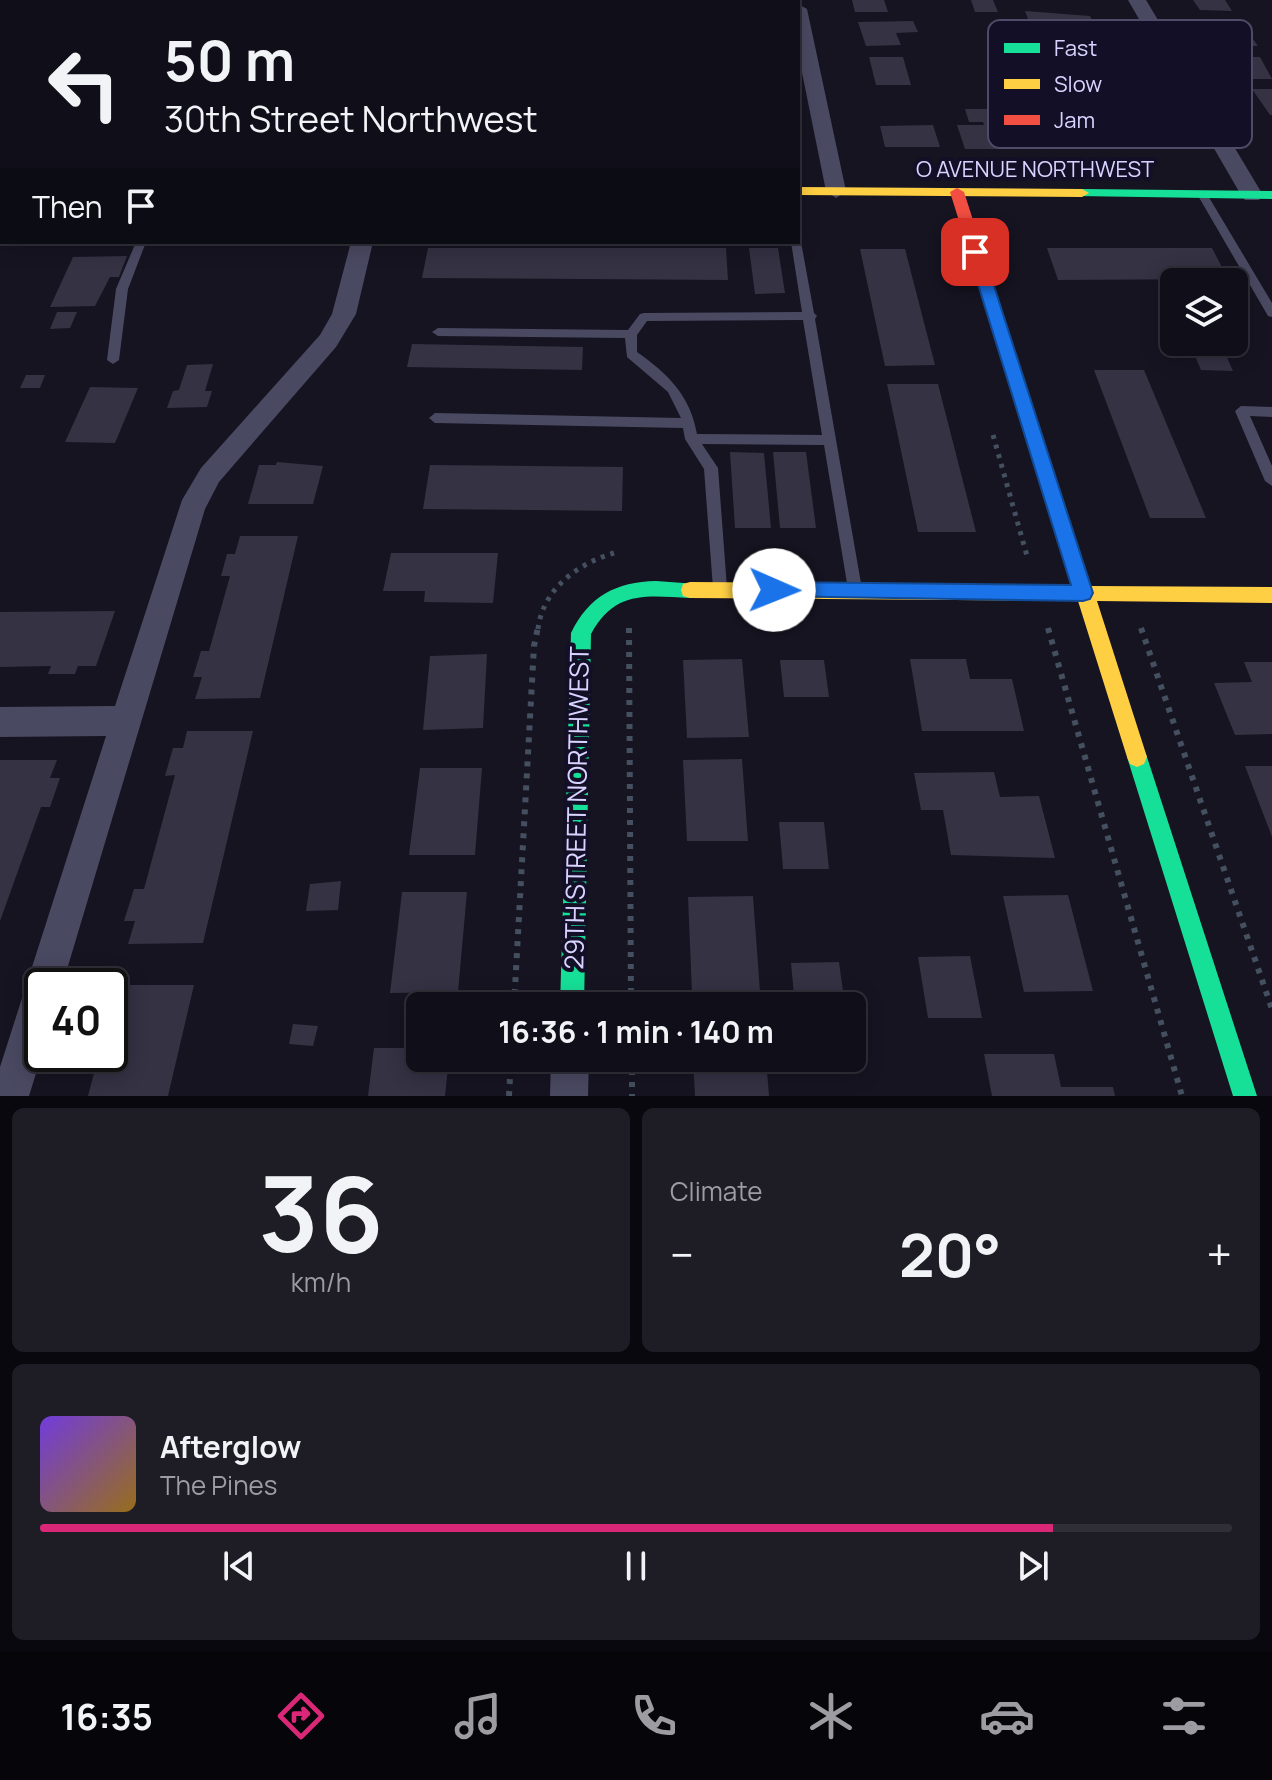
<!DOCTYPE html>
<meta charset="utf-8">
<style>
body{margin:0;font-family:Manrope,sans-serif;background:#1e1d26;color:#f1f3f6;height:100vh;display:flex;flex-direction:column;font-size:30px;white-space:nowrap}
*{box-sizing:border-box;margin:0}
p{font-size:26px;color:#9c9ca2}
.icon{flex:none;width:44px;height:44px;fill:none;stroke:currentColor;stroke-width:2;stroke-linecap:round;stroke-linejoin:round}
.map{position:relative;height:1096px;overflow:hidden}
.sheet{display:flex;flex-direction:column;gap:12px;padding:12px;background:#09080e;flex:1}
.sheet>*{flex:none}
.guide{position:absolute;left:0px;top:0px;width:800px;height:244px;box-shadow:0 4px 20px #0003,0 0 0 2px #302f38;background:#100f19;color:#f1f3f6;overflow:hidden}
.fabs{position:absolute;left:1160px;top:268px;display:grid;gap:16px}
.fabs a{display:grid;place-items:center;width:88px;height:88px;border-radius:12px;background:#100f19;box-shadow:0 4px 20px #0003,0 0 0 2px #302f38;font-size:40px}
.speed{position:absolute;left:24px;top:968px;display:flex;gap:16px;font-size:40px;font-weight:700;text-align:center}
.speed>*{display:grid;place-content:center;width:104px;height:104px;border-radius:50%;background:#100f19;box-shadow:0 4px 20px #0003,0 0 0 2px #302f38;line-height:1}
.speed .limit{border:4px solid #111;border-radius:12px;background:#fff;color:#111}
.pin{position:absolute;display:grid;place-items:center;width:68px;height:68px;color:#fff;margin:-34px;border-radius:16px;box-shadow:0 4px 12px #0006}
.me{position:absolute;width:88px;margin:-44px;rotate:91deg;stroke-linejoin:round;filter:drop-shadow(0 0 6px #0008)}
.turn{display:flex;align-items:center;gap:28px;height:168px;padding:0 32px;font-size:36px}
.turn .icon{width:104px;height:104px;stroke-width:2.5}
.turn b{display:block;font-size:56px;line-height:68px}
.then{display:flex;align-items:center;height:76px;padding:0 32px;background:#0003;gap:16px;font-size:30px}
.big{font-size:60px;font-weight:700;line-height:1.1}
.sheet .tile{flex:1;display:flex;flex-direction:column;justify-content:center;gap:12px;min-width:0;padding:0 28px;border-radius:12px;background:#1e1d26}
.sheet .dial{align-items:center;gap:0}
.dial b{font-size:104px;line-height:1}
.song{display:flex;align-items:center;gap:24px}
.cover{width:96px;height:96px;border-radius:12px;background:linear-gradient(135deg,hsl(260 70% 55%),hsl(40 70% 35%))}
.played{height:8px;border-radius:4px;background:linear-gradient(90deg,#db2777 85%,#302f38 85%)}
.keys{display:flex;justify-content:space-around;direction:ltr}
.heat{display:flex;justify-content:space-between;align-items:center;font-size:44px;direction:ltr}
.sheet .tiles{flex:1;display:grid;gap:12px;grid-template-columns:1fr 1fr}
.tile:last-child{grid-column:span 2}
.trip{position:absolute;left:406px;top:992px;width:460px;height:80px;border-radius:12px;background:#100f19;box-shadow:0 4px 20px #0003,0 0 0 2px #302f38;font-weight:700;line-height:80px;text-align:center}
.dock{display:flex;height:128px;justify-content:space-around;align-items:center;background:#06060a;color:#9c9ca2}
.dock .icon{width:56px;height:56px}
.dock .selected{color:#db2777}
.dock b{font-size:36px;color:#f1f3f6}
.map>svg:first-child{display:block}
.building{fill:#343243}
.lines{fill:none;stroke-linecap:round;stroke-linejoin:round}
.path-far2{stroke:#44505f;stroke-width:4;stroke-dasharray:3 4;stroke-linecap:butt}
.path-far1{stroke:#44505f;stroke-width:5;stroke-dasharray:4 6;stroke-linecap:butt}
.path{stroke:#44505f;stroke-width:6;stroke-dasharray:5 7;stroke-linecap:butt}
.lane{fill:#4a4962;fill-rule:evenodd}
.street{fill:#4a4962;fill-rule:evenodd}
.fast{fill:#16e098;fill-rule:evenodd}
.slow{fill:#ffcf43;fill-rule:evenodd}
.jam{fill:#f24e42;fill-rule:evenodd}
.route{fill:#1a73e8;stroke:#114b97;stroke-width:2}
.labels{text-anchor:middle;stroke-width:8;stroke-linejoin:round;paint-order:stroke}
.far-street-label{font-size:22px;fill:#d9d4ff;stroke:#130f26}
.street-label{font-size:26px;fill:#d9d4ff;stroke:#130f26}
.key{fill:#130f26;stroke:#4e4a67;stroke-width:2}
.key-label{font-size:22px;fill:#d9d4ff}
</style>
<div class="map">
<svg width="1272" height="1096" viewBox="0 0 1272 1096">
<rect width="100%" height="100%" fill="#161421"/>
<path class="building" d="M852,0H884L888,12H855Z
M971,0H993L998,12H975Z
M1193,0H1225L1232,11L1200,10Z
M1025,11L1090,16L1098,33L1033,32Z
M913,21L918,32L896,33L901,45L866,46L858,22Z
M1207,22H1241L1258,46H1223Z
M869,57H903L911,85H876Z
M1231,57H1260L1272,79H1246Z
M1252,89H1272V115H1270Z
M1113,105H1148L1170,149L1132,148Z
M965,109H1003L1019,149H965L957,125H984L983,122H969Z
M933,125L940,147H885L880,126Z
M428,248H726L728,280L422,278Z
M749,248H778L785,293L755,294Z
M1047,248H1212L1228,279L1058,280Z
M860,249H905L935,365L885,366Z
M127,256L119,277H110L95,306L50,307L73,257Z
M57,312H77L70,328L50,329Z
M1189,342H1220L1233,371L1201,370Z
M412,344L583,347L582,370L407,367Z
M213,364L205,391H212L207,407L167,408L173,391L179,390L187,365Z
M1094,370H1144L1206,518H1150Z
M26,375H45L40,388H20Z
M887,384H938L976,532H918Z
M90,387L138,388L115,443L65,442Z
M730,452L764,453L771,528H735Z
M773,452H806L816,528H780Z
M277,462L323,466L313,504H248L259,465H276Z
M430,465L623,467L622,511L423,509Z
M240,536H298L260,698L195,699L202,677H193L201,651H209L230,576H221L227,554H235Z
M391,553H498L493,603L424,602L425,591H383Z
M115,611L96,666H78L75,674H48L51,666L0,667V612Z
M487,654L483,728L423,730L430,656Z
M742,659L749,737L687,738L683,660Z
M910,659H966L970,679H1012L1024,731H922Z
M780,660H824L829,697H784Z
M1244,662H1272V734L1235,735L1214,683L1252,682Z
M187,731H253L203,943L128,944L135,921H124L134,889H144L175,775L165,776L173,748H183Z
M742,759L748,841H687L683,760Z
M0,760H57L50,778H60L50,807H41L0,921Z
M1245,766H1272V837Z
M420,768H482L475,855H409Z
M994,772L1000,797L1039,796L1055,858L951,855L943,810H921L914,773Z
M779,822H824L829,869H783Z
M341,881L338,910L306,911L310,884Z
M402,892H467L458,992L390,993Z
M1068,895L1093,991L1024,992L1003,896Z
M753,896L760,992L692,993L688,897Z
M970,956L982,1018H928L918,957Z
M839,962L845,1006H795L791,963Z
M119,985H194L168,1096H88L99,1054H110V1010Z
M293,1024L318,1026L313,1046L289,1044Z
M374,1048H420V1058H449L445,1096H368Z
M984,1054H1054L1061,1087H1113L1115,1096H992Z
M693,1058H766L769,1096H695Z"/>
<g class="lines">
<path class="path-far2" d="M463,0L720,2"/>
<path class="path-far1" d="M993,435L1027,556
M538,629C543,589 577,564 614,553"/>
<path class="path" d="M629,628L631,1006
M1048,628L1182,1096
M1141,628L1272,1009
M514,1006L534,646L538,627
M632,1058V1096
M509,1096L511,1058"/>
<path class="lane" d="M1202,191L1207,194L1272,303V317L1268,316L1197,194Z
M798,239L801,242L814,313L817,316L815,319L862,589L860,593L855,595L850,593L848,589L824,445L702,444L718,468L727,588L725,592L720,594L715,592L713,588L704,469L685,439L683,428L435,423L429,418L435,413L681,418L668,392L627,357L625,338L438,336L432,332L438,328L628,330L640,314L644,313L802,312L791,242H798ZM803,320L822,435L697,434C690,395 668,374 637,352V335L647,321Z
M136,242H146L128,289L119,360L113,364L107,360L116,289Z
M1241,406L1272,407V417L1250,416L1272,466V486L1265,481L1235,411Z"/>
<path class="street" d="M1128,0H1146L1263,195L1259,200H1245L1241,195Z
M798,4L807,9L846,191L836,198L826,191L798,53Z
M351,242H373L356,314L336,347L219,482L205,509L62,986H42V1054L29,1096H0V1067L106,736L0,737V707L115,706L182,500L201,468L320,335L332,314Z
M551,1058H589L588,1096H550Z"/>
<path class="fast" d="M0,182H2V190H0Z
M1082,189L1272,191V199L1077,196V190Z
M656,581L697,584L699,590L697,596L690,598C646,596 615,590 591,634L584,1006H560L571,633C589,596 616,582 656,581Z
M1137,747L1144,750L1147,757L1257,1096H1233L1127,757L1130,750Z"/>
<path class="slow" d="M798,187L1082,189L1089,193L1082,197L798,195Z
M1044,459L1052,466L1091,586L1272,587V603L1097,601L1147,757L1144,764L1137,767L1130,764L1127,757L1078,601L690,598L683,596L681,590L683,584L690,582L1073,585L1036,466Z"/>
<path class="jam" d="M957,188L964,192L1052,466L1044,473L1036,466L950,192Z"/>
</g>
<path class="route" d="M975,247L983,252L1093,593L1090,599L1083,601L768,596L765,590L768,584L774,582L1071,585L968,252Z"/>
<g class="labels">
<g class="far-street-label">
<text x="1035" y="177">O AVENUE NORTHWEST</text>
</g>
<g class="street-label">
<text transform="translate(577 808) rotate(-89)" y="9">29TH STREET NORTHWEST</text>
</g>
</g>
<rect x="988" y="20" width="264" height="128" rx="12" class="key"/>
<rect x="1004" y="43" width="36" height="10" fill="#16e098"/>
<rect x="1004" y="79" width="36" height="10" fill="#ffcf43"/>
<rect x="1004" y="115" width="36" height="10" fill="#f24e42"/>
<g class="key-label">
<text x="1054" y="56">Fast</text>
<text x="1054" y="92">Slow</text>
<text x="1054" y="128">Jam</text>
</g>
</svg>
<div class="fabs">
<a><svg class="icon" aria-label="layers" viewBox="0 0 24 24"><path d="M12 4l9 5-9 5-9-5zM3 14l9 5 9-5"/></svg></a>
</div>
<div class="speed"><div class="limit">40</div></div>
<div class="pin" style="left:975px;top:252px;background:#d93025"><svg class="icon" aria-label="arrive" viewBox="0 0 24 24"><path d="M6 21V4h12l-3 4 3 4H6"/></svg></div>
<svg class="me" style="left:774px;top:590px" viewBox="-20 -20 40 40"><circle r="19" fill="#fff"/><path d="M0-13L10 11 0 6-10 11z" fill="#1a73e8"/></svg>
<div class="trip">16:36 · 1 min · 140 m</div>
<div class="guide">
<div class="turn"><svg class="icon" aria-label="left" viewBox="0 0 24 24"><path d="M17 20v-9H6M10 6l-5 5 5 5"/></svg><div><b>50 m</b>30th Street Northwest</div></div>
<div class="then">Then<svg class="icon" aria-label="arrive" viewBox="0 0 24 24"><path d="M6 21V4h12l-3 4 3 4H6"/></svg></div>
</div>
</div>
<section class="sheet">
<div class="tiles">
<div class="tile dial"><b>36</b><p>km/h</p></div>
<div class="tile"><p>Climate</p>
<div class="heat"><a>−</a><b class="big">20°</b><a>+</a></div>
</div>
<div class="tile">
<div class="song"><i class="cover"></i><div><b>Afterglow</b><p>The Pines</p></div></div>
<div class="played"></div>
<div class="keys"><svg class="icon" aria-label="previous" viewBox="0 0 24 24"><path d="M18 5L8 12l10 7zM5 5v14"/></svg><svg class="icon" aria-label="pause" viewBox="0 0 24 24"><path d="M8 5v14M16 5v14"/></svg><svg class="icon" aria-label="next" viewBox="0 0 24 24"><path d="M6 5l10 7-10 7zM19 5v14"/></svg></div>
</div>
</div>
</section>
<nav class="dock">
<b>16:35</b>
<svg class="icon selected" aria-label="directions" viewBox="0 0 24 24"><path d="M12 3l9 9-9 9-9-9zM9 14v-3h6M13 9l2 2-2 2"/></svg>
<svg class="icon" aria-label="music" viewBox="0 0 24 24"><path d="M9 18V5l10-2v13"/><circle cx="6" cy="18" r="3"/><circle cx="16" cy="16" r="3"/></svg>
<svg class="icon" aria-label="phone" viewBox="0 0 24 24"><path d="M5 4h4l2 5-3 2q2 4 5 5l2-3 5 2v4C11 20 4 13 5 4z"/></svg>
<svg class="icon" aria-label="climate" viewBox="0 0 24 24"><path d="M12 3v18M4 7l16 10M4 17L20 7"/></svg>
<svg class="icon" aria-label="car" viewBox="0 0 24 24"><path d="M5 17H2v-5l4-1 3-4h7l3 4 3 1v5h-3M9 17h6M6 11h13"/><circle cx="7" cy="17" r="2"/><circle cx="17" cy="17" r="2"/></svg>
<svg class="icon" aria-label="filters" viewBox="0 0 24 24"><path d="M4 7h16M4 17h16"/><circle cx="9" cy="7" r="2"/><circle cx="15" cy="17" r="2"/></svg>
</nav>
